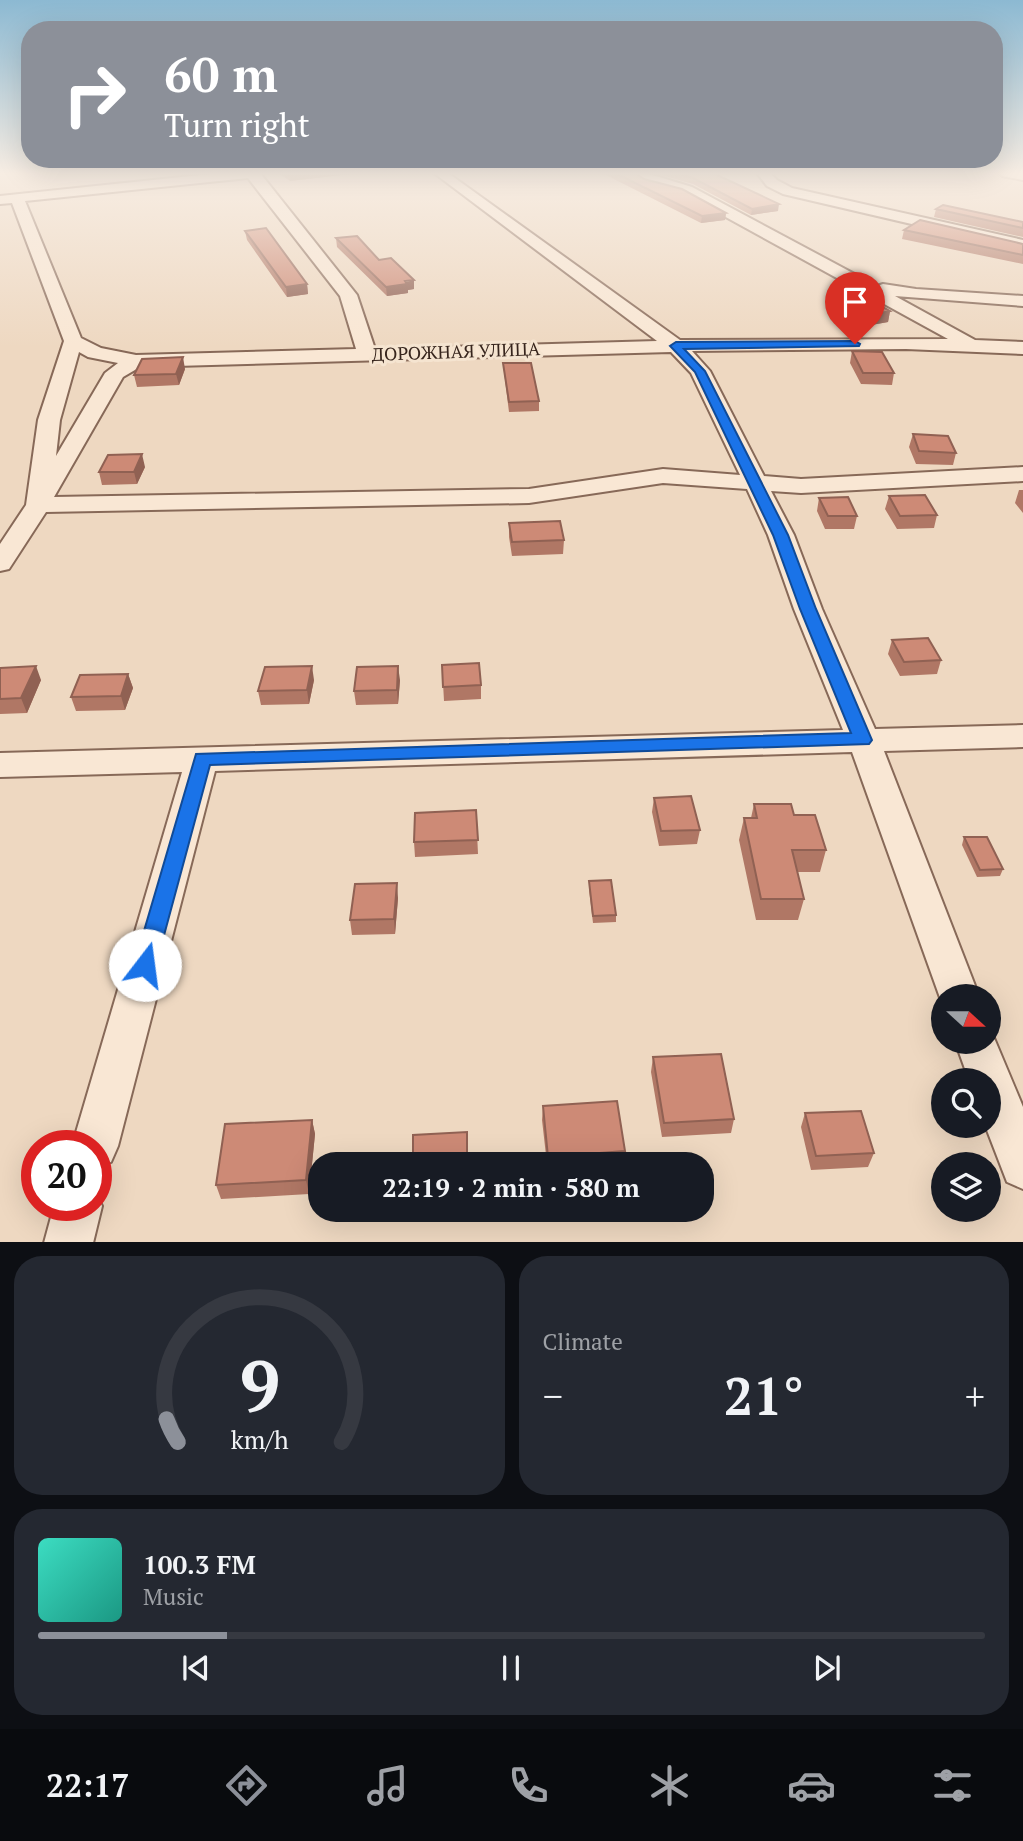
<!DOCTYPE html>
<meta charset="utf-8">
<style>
body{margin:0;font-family:"PT Serif",serif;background:#242831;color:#f1f3f6;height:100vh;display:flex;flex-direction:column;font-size:26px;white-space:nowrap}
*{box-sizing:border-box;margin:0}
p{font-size:23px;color:#9ea1a6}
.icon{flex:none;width:38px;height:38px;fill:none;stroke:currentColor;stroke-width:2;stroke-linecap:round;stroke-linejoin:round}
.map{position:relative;height:1242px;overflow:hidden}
.sheet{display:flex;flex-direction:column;gap:14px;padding:14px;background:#0d0f14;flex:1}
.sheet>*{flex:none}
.guide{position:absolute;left:21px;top:21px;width:982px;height:147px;border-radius:28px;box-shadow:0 7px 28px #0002;background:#8c9099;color:#fff;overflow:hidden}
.needle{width:46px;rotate:111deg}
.tools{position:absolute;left:931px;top:984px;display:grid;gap:14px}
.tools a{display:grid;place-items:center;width:70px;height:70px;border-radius:50%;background:#171b24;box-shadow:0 7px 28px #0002;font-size:35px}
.speed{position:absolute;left:21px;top:1130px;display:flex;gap:14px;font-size:35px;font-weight:700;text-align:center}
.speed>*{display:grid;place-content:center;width:91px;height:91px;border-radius:50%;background:#171b24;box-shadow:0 7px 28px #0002;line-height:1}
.speed .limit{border:10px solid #d22;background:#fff;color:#111}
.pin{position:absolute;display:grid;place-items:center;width:60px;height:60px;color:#fff;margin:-72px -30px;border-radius:50% 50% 50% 0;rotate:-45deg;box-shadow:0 0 7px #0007}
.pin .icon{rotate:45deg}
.me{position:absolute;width:77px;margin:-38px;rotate:15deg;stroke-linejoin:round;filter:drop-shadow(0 0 5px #0008)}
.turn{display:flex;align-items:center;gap:24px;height:147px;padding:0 28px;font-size:32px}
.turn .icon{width:91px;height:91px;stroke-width:2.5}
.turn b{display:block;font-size:49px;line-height:60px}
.big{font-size:52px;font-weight:700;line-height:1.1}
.sheet .tile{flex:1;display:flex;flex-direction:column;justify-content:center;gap:10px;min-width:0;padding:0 24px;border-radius:28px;background:#242831}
.sheet .dial{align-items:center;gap:0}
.dial svg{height:182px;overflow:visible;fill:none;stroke:#363941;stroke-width:7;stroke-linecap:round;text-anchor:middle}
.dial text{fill:#f1f3f6;stroke:none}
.song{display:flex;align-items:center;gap:21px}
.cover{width:84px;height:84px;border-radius:10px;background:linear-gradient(135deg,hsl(170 70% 55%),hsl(170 70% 35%))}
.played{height:7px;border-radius:4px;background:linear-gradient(90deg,#8c9099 20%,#363941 20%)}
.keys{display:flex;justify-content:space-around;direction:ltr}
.heat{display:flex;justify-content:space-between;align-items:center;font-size:38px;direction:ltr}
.sheet .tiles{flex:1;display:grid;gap:14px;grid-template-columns:1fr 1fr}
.tile:last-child{grid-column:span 2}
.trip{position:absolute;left:308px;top:1152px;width:406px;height:70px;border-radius:28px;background:#171b24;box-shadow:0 7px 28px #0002;font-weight:700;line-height:70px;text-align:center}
.dock{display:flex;height:112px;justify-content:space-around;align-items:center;background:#090b0e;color:#9ea1a6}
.dock .icon{width:49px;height:49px}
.dock .active{color:#8c9099}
.dock b{font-size:32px;color:#f1f3f6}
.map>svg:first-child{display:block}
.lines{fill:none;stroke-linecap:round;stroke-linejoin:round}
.minor-casing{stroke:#876958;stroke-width:4}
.minor{fill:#f9e7d4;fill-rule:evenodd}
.wall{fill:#b07765}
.shaded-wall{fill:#906153}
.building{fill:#cd8a76;stroke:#906153;stroke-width:2}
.route{fill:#1a73e8;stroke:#114b97;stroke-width:2}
.labels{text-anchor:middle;stroke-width:6;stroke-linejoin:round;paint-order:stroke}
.far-street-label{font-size:18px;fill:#37251d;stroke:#f5e4d0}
</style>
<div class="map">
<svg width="1023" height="1243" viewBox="0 0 1023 1243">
<rect width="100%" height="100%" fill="#eed8c1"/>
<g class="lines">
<defs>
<path id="minor" d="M220,173H260L357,295L375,349L657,341L434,173H448L680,340L948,339L682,193L645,183L630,173H646L692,187L877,286L883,284L916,289L1023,296V306L895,296L975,340L1023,342V354L906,349L692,351L710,371L764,476L801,479L1023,467V481L801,493L771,491L794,535L822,609L875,729L1023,725V747L884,751L979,996H943V1006L852,752L215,771L118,1146L111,1162L96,1168V1146H72L182,772L0,777V753L843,730L794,609L768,535L747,489L663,483L529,503L46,512L9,569L0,571V544L26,505L38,420L64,341L12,203L0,204V196ZM248,178L340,296L356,349L136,355L101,348L81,338L25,201ZM79,352L88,357L118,363L105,373L56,456L60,420ZM671,352L691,373L740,475L663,469L529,489L54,497L123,377L140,367Z
M757,173H770L777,180L792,188L1023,240V250L783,194L767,186Z
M1000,173H1023V180L1002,176Z
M989,1026L1023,1107V1189L1007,1182L985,1125H989V1080H969L955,1041H989Z
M96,1193L102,1206L93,1243H44L54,1206H96Z"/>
</defs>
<use href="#minor" class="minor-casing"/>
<use href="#minor" class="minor"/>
</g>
<path class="wall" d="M278,173H358L290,181Z
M602,173H635L644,179L726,213L725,220L701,223Z
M654,173H713L778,211L751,215L693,184Z
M936,209L1023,222V237L934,217Z
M904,230L1023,244V264L902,239Z
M245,231L307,284L308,294L287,297L247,240Z
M336,238L379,260L414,289L408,290V293L387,296L337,247Z
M840,304L890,311L888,322L860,327L838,315Z
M852,351L894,373L892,385L861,384L850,363Z
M503,363L539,401V411L509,412L504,372Z
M185,369L179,385L137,387L134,375Z
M913,434L956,453L953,465L916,464L909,447Z
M145,467L137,484L102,485L99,472Z
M1019,490H1023V513L1015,503Z
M889,496L937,515L934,528L897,529L885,509Z
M819,498L857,516L854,529H825L817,511Z
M509,523L564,540L563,554L512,556L509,537Z
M892,640L941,660L937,674L900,676L888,654Z
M442,665L481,685V699L444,701Z
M0,668L41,680L27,713L0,714Z
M128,674L133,688L125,710L76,711L71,697Z
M314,680L309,704L261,705L258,691Z
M400,680L398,704L356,705L354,691Z
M654,798L700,830L697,844L659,846L652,812Z
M754,804L794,815L826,850L820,872H797L804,899L798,920H756L739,840L744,818H751Z
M476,810L478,854L415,857L414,842Z
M964,837L1003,869L1000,876L977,877L962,845Z
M589,881L616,915V922L593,923L589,889Z
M398,898L395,934L352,935L350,920Z
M653,1057L734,1119L731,1133L662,1137L651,1072Z
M543,1106L625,1151L624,1164H547L542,1120Z
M805,1113L874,1153L868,1167L811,1170L801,1127Z
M312,1120L315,1134L309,1194L221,1199L216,1185Z"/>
<path class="shaded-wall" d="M313,173H358L290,181L289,176Z
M779,204L778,211L751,215L752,209Z
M726,213L725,220L701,223L702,216Z
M414,280V289L408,290V293L387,296L386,287Z
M307,284L308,294L287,297L286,287Z
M890,311L888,322L860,327L862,317Z
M183,357L185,369L179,385L176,374Z
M142,454L145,467L137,484L134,472Z
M36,666L41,680L27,713L21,698Z
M312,666L314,680L309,704L307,690Z
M398,666L400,680L398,704L397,690Z
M128,674L133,688L125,710L121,696Z
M397,883L398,898L395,934L394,919Z
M312,1120L315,1134L309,1194L306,1180Z"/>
<path class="building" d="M285,173H313L289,176Z
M615,173H635L644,179L682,189L726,213L702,216Z
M676,173H713L779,204L752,209L693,178Z
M943,205L1023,222V228L936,209Z
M920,220L1023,244V255L904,230Z
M266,228L307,284L286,287L245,231Z
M357,236L379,260L391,258L414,280L405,281L407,284L386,287L336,238Z
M868,299L890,311L862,317L840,304Z
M852,351L882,352L894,373H863Z
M183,357L176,374L134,375L142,359Z
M503,363H531L539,401L509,402Z
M913,434L948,436L956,453L919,451Z
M142,454L134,472H99L108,455Z
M925,495L937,515L900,516L889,496Z
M848,497L857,516H828L819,498Z
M560,521L564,540L512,542L509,523Z
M928,638L941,660L904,662L892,640Z
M479,663L481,685L443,687L442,665Z
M36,666L21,698L0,699V668Z
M312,666L307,690L258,691L265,667Z
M398,666L397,690L354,691L357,667Z
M128,674L121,696L71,697L80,675Z
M691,796L700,830L661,831L654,798Z
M754,804H791L794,815H815L826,850H792L804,899H761L744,818H757Z
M476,810L478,840L414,842L415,813Z
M964,837H987L1003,869L980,870Z
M611,880L616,915L593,916L589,881Z
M397,883L394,919L350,920L355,884Z
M721,1054L734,1119L664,1123L653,1057Z
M617,1101L625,1151L548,1157L543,1106Z
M861,1111L874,1153L816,1156L805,1113Z
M312,1120L306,1180L216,1185L225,1124Z
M467,1132V1164H413V1135Z"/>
<linearGradient id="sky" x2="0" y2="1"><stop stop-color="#8cb9d2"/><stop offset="0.5" stop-color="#f7ede3"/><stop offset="1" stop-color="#f7ede3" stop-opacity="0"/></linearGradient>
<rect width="1023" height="347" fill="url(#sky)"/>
<path class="route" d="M855,341L860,344L859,346L684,349L705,371L788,535L816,609L872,740L869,744L210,765L156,965L153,972L145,975L137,972L134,965L196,754L851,733L800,609L773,535L695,372L670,346L676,342Z"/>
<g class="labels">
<g class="far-street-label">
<text transform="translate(456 352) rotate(-2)" y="6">ДОРОЖНАЯ УЛИЦА</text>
</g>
</g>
</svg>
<div class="tools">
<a><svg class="needle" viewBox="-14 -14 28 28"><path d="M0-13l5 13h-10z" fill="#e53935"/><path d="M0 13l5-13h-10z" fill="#9ea1a6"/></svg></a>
<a><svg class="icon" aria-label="search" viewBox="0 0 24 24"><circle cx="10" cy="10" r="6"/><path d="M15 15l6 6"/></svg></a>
<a><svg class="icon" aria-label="layers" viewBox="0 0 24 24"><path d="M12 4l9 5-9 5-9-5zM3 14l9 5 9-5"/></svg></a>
</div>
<div class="speed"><div class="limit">20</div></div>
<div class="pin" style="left:855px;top:344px;background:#d93025"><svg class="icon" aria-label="arrive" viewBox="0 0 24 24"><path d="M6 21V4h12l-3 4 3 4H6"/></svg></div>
<svg class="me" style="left:145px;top:965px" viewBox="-20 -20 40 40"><circle r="19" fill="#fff"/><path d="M0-13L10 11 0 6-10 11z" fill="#1a73e8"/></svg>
<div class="trip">22:19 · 2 min · 580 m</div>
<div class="guide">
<div class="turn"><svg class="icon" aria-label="right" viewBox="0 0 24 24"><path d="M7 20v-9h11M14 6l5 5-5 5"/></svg><div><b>60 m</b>Turn right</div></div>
</div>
</div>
<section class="sheet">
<div class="tiles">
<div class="tile dial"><svg viewBox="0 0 100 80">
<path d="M14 69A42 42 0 1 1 86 69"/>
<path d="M14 69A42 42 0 0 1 9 59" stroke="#8c9099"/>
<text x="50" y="56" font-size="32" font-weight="700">9</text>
<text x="50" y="72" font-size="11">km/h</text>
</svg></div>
<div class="tile"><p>Climate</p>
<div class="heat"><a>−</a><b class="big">21°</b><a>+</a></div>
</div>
<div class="tile">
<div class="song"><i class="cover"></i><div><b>100.3 FM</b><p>Music</p></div></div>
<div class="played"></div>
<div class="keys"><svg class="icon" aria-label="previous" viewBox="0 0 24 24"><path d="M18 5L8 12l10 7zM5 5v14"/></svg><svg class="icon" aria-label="pause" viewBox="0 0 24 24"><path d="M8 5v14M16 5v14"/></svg><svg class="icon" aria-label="next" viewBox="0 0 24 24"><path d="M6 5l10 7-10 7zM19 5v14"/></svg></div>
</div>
</div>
</section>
<nav class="dock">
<b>22:17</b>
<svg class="icon active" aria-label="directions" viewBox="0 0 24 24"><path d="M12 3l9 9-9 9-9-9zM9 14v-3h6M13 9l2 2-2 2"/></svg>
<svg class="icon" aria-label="music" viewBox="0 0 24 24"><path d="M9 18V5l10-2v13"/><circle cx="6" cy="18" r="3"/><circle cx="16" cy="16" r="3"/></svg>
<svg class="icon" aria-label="phone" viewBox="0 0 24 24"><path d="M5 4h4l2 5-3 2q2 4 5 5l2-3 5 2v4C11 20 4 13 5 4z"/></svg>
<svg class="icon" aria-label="climate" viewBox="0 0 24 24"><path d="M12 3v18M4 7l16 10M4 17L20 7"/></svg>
<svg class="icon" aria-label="car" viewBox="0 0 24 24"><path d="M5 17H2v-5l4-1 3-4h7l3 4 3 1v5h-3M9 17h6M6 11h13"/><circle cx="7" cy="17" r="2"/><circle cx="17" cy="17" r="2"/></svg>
<svg class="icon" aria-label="filters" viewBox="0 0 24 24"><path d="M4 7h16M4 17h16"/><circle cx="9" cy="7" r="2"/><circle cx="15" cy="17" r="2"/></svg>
</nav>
